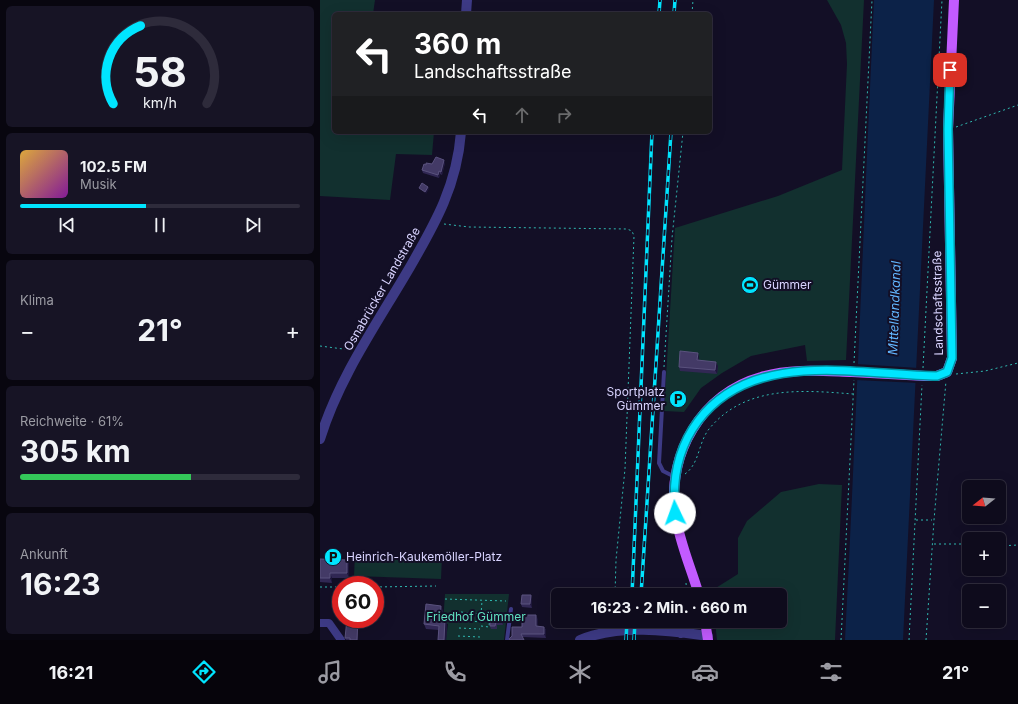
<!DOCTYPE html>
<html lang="de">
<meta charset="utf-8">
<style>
body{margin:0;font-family:Inter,sans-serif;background:#171425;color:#f1f3f6;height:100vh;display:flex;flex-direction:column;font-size:15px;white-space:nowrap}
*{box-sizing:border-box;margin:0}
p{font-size:13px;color:#9b9ba3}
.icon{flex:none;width:22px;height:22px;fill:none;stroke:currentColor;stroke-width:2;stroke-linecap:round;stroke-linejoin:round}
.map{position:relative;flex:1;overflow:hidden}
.side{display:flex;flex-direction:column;gap:6px;padding:6px;background:#08060f;width:320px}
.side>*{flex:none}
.top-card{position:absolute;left:12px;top:12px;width:380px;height:122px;border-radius:6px;box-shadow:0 4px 16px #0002,0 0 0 1px #2e2b3b;background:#202124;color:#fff;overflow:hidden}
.needle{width:26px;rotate:253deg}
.controls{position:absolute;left:642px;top:480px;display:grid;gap:8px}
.controls a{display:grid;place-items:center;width:44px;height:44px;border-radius:6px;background:#0e0b1c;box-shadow:0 4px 16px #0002,0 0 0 1px #2e2b3b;font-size:20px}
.speed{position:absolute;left:12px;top:576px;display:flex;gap:8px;font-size:20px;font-weight:700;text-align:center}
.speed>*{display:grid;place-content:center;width:52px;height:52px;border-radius:50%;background:#0e0b1c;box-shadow:0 4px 16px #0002,0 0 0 1px #2e2b3b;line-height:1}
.speed .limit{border:6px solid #d22;background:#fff;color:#111}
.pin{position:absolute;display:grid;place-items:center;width:34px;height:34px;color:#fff;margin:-17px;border-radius:8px;box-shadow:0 2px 6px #0006}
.me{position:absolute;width:44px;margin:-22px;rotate:357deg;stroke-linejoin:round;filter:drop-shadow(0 0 3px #0008)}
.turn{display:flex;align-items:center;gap:14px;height:84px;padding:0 16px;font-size:18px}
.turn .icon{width:52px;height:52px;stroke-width:2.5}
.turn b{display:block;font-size:28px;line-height:34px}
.lanes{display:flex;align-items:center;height:38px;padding:0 16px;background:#0003;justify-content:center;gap:20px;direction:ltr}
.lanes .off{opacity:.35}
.big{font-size:30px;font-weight:700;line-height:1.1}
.side .tile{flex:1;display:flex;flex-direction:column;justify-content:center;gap:6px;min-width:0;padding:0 14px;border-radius:6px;background:#171425}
.side .dial{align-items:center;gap:0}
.dial svg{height:104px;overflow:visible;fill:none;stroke:#2e2b3b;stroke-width:7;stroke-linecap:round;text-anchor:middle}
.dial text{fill:#f1f3f6;stroke:none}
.song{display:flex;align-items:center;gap:12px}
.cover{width:48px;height:48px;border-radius:6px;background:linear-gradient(135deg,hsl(40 70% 55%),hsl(290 70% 35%))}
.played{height:4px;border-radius:2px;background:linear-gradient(90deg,#00e5ff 45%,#2e2b3b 45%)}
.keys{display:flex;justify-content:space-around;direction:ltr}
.heat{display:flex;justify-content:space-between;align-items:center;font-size:22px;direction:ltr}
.charge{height:6px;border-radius:3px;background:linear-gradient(90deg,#34c759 61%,#2e2b3b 0)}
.trip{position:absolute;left:231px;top:588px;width:236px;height:40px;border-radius:6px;background:#0e0b1c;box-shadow:0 4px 16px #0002,0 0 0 1px #2e2b3b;font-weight:700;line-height:40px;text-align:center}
.menu{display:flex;height:64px;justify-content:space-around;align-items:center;background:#06040b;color:#9b9ba3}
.menu .icon{width:28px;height:28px}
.menu .current{color:#00e5ff}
.menu b{font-size:18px;color:#f1f3f6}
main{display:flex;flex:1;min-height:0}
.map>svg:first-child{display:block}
.green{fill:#12302f}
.water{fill:#0c2248}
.pier{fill:#130f26}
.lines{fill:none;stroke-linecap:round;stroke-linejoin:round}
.path{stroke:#2fb8b0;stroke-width:1;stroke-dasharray:2 3;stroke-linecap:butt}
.service{stroke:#3d3a85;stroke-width:4}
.minor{stroke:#3d3a85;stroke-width:8}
.tertiary{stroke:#3d3a85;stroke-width:10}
.primary{stroke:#c25bff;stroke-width:10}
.rail-casing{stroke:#00e5ff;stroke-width:3.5}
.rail{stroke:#130f26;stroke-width:2;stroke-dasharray:6;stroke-linecap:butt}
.primary-bridge{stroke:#c25bff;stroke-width:10}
.wall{fill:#312854}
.shaded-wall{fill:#1d163a}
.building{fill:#433a66;stroke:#5a527e}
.route-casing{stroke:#0095a6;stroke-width:10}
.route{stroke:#00e5ff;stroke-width:7}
.labels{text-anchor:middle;stroke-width:4;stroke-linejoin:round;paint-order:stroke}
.poi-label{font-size:12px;fill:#d9d4ff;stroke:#130f26;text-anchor:start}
.street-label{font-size:12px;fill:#d9d4ff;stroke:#130f26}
.park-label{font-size:12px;fill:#5fe0c0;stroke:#130f26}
.water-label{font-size:13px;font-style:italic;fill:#62b6ff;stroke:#130f26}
</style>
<main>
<section class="side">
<div class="tile dial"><svg viewBox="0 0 100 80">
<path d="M14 69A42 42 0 1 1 86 69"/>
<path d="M14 69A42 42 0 0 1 35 9" stroke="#00e5ff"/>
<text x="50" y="56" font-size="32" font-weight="700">58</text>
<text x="50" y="72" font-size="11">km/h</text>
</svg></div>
<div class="tile">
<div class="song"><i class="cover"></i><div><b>102.5 FM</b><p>Musik</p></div></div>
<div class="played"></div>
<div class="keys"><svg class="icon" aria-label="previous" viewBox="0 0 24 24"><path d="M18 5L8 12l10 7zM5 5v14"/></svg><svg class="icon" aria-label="pause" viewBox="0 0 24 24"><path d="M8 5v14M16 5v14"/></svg><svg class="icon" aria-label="next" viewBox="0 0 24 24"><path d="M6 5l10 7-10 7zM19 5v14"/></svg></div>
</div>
<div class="tile"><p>Klima</p>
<div class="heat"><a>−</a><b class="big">21°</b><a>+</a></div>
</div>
<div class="tile"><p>Reichweite · 61%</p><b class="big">305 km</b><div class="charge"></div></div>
<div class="tile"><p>Ankunft</p><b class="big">16:23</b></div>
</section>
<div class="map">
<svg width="698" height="640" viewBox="0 0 698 640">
<rect width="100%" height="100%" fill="#130f26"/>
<path class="green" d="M0,0H55L53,14H14V132H114L112,155L76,154L70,200L0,196Z
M507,0H544L526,360L487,361L485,345L431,356L402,373L381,388L364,412L344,411L355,228L458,196L522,170L527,64L526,43L521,25Z
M499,484L522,485L515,640H397L395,621H460V595H392L391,591L418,574V538L427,521L461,492Z
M35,554L122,556L121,579L34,576Z
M125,594H189L184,640H126L128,624L123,623Z"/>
<path class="water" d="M554,0H614L583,640H525C536,427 544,213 554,0Z"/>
<path class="pier" d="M536,364L599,368L598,383L535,380Z"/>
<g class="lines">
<path class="path" d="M372,14L373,0
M636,127L698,105
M124,224L149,227L307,229L312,231L314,236L305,469L296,560L295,595
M0,346L31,350
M534,363L552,0
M344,367L352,238L363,132
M603,368L622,0
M636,374L665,371L698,363
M365,474C380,463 378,443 389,429C425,385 482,390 533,394
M596,520H612
M614,544H649
M679,546L698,545
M366,583L367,595
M0,587H21
M55,587L116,586
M125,599L186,601
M141,612L161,614
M161,615L162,601
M140,620L161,622
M161,626L169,627L170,615
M139,628L160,629
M138,636L160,637
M521,640L534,380
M589,640L602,385
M606,640L614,520L626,381"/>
<path class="service" d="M344,372L339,463L343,471L355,477
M187,640L191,609"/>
<path class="minor" d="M0,623H9L21,640"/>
<path class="tertiary" d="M146,14L147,0
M0,439C19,377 58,322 90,267C116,222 137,185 141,132
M361,633L369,621
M260,640C298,624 348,630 388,636"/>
<path class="primary" d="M605,376H617L627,372L632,358L628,129L634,0
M379,595C371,568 359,541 355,513C347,454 382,393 441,377C471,368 502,371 532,372
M385,621L388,640"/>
<defs>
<path id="rail" d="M339,14L340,0
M354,14L355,0
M312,595L332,132
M321,595L351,132
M306,640L307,621
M314,640L315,621"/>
</defs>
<use href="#rail" class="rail-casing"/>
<use href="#rail" class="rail"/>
<path class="primary-bridge" d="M532,372L605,376"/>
</g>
<path class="wall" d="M125,163L122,175L120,174L119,178L103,173L102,170L106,165Z
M379,357V360L398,366L397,374L360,371L359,367Z
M0,559L27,560L29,564V578H12V583L0,582Z
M211,595L212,598V608L202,607L201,604Z
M123,610L122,619H125L127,624L126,640H118L119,630L106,629L104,624Z
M182,615L184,619L183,625H177V629H171L170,626Z
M38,619V640H26L25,638Z
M218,619V626L224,627L226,630V638L203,637L190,640L202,627Z"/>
<path class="shaded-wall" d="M124,160L125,163L122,175L121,172Z
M119,171L120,174L119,178L118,175Z
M108,187L109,189L106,194L105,192Z
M378,353L379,357L378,364L377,360Z
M396,362L398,366L397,374L395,370Z
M27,560L29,564V578L27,573Z
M10,573L12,578V583L10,578Z
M211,595L212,598V608L210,604Z
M121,606L123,610L122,623L120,619Z
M182,615L184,619L183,625L182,622Z
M216,615L218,619V630L216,626Z
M38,619V640H37Z
M125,619L127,624L126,640H124Z
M224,627L226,630V638L224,634Z"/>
<path class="building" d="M116,157L124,160L121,172L119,171L118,175L102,170L104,164L106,165V163L112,164Z
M102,183L108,187L105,192L99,188Z
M360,351L378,353L377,360L396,362L395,370L359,367Z
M0,559L27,560V573H10V578H0Z
M202,595H211L210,604H201Z
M106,604L121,606L120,619H125L124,640H118L119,626L104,624Z
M170,615H182V622H176L175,626H170Z
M202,615H216V626L224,627V634H201L204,640H190L189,639L192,636V627H202Z
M27,619H38L37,640H30V638H25Z"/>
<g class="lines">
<defs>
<path id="route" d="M355,513C352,480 357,449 378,421C433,348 538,375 617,376L627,372L632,358L628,129L630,70"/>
</defs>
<use href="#route" class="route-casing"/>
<use href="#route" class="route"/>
</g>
<defs>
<symbol id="stadium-disc" viewBox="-11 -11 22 22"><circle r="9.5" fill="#00e5ff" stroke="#130f26"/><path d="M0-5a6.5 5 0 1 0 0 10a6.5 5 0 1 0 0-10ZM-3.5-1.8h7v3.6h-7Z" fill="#111"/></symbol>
<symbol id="parking-disc" viewBox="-11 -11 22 22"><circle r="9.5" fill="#00e5ff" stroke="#130f26"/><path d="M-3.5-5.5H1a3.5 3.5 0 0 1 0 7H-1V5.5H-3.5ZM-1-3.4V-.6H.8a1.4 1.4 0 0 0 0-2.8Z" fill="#111"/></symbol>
</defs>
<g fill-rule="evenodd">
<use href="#stadium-disc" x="420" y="275" width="20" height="20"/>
<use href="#parking-disc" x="348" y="389" width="20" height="20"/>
<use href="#parking-disc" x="3" y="547" width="20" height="20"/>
</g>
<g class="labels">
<g class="poi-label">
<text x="443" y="289">Gümmer</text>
<text x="345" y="396" text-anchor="end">Sportplatz<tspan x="345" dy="14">Gümmer</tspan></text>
<text x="26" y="561">Heinrich-Kaukemöller-Platz</text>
</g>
<g class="street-label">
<text transform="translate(62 289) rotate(-60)" y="4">Osnabrücker Landstraße</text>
<text transform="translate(618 303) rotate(-91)" y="4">Landschaftsstraße</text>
</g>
<g class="park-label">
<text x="156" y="621">Friedhof Gümmer</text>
</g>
<g class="water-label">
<text transform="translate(574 308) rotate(-88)" y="5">Mittellandkanal</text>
</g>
</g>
</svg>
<div class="controls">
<a><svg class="needle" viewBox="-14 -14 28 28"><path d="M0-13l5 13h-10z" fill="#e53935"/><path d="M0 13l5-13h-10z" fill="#9b9ba3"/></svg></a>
<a>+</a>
<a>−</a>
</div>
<div class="speed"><div class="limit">60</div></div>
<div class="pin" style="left:630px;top:70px;background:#d93025"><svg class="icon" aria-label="arrive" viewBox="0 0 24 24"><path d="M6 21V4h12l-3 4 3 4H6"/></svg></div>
<svg class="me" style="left:355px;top:513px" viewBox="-20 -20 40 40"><circle r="19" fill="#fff"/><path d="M0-13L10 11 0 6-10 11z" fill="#00e5ff"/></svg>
<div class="trip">16:23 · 2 Min. · 660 m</div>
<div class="top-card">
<div class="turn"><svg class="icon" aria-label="left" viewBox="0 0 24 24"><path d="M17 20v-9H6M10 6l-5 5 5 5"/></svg><div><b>360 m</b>Landschaftsstraße</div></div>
<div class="lanes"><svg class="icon" aria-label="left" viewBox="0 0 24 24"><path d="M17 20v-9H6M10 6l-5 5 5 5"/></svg><svg class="icon off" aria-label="ahead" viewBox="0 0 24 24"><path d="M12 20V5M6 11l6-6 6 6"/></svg><svg class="icon off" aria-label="right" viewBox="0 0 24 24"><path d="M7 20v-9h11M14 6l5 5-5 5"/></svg></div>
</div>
</div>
</main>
<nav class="menu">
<b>16:21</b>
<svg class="icon current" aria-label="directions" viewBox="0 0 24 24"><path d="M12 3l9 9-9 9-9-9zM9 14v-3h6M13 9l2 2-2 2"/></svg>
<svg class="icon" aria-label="music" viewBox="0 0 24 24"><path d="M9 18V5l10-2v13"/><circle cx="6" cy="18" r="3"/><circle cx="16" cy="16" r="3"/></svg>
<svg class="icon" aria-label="phone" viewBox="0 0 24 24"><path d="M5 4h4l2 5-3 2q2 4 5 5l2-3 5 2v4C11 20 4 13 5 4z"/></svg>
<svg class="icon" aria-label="climate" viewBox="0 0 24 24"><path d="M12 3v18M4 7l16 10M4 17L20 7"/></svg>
<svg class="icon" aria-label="car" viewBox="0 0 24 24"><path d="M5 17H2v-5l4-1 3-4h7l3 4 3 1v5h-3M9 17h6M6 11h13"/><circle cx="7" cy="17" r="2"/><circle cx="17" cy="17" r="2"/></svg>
<svg class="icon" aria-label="filters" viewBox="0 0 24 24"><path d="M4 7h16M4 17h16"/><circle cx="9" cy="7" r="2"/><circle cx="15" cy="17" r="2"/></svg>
<b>21°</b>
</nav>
